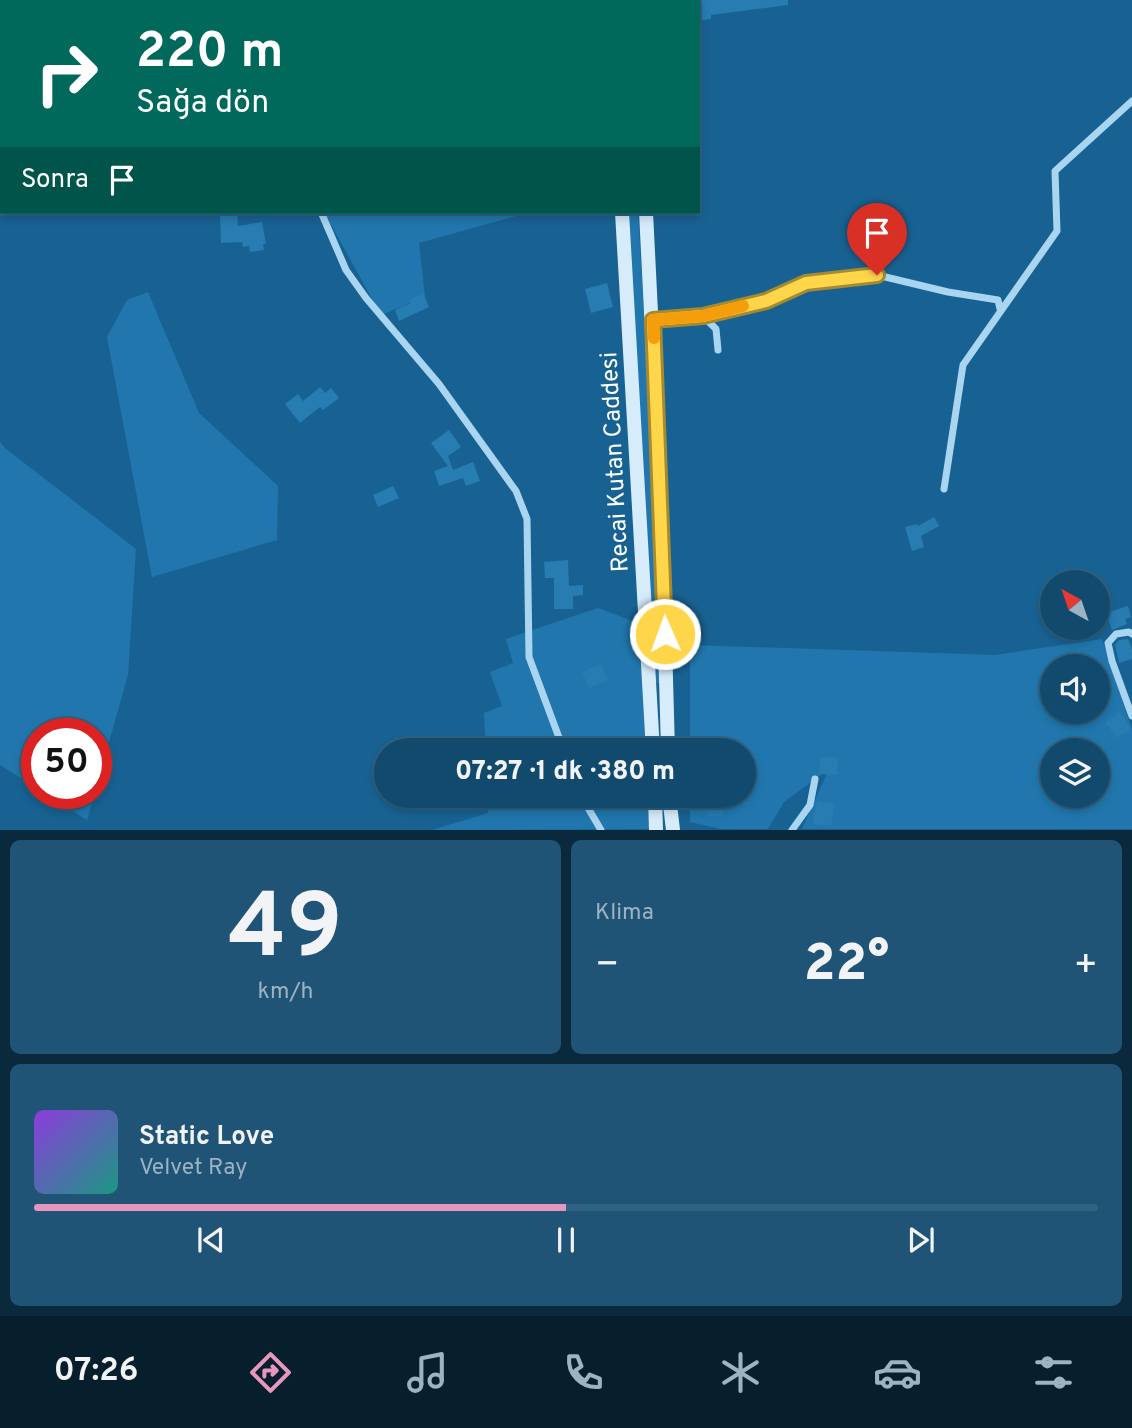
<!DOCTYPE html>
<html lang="tr">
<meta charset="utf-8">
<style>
body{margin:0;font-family:Overpass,sans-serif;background:#1f5476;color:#f1f3f6;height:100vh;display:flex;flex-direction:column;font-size:26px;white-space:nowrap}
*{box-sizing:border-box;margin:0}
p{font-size:23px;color:#9cb3c2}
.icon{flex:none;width:38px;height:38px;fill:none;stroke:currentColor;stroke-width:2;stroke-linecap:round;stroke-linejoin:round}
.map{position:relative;height:830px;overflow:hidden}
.sheet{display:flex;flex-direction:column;gap:10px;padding:10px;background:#0a293c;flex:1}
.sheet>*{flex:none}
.guide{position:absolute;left:0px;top:0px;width:700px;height:214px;box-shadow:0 4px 10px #0003,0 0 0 2px #316281;background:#00695c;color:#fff;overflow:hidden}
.needle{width:46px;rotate:320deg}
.fabs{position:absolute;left:1040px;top:570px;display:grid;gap:14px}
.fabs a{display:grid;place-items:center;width:70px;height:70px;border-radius:50%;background:#124a6e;box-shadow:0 4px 10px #0003,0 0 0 2px #316281;font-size:35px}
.speed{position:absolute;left:21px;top:718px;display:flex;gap:14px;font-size:35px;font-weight:700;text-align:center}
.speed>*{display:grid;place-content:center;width:91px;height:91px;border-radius:50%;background:#124a6e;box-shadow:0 4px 10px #0003,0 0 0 2px #316281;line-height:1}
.speed .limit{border:10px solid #d22;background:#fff;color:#111}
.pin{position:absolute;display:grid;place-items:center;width:60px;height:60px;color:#fff;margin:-72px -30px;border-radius:50% 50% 50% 0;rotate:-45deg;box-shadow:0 0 7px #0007}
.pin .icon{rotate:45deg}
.me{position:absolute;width:77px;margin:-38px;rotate:358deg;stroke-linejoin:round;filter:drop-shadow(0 0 5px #0008)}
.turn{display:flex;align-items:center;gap:24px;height:147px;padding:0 21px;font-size:32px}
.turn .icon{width:91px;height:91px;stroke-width:2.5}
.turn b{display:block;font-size:49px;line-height:60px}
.then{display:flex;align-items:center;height:66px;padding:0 21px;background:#0003;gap:14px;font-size:26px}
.big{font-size:52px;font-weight:800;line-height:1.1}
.sheet .card{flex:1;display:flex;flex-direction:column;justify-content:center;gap:10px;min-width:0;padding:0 24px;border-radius:10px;background:#1f5476}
.sheet .dial{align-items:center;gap:0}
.dial b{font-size:91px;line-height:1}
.song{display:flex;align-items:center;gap:21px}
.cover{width:84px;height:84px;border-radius:10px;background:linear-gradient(135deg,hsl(270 70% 55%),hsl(170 70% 35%))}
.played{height:7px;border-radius:4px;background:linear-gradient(90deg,#e797bd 50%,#316281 50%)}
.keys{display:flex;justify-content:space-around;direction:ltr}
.heat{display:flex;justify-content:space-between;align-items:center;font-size:38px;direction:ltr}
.sheet .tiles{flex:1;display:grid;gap:10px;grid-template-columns:1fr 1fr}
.card:last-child{grid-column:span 2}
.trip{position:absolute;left:374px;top:738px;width:382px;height:70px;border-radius:35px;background:#124a6e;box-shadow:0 4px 10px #0003,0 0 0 2px #316281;font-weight:800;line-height:70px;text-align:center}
.tabs{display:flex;height:112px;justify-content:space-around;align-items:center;background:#071e2c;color:#9cb3c2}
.tabs .icon{width:49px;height:49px}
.tabs .on{color:#e797bd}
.tabs b{font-size:32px;color:#f1f3f6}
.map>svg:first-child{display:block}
.green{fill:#2177ad;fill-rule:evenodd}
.building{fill:#277cb2}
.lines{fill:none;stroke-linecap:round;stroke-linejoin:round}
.street{stroke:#a9d5f0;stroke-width:7}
.secondary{stroke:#d7ecfb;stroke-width:14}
.route-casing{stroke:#a68a30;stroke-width:18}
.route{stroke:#ffd54a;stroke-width:12}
.slow{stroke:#f59e0b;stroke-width:12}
.labels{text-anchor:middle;stroke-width:7;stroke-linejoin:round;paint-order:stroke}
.street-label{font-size:24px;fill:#fff;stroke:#186293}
</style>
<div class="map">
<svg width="1132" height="830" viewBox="0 0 1132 830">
<rect width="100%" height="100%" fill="#186293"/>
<path class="green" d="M196,0H610L611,2H196Z
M324,212H531L419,243L425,297L381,315Z
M629,212H638L649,402L662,683H654Z
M148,292L199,413L278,486L277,540L152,577L107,337L127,300Z
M0,442L6,449L136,549L128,675L96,788V733H37V788L0,765Z
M598,608L646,626L654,751H486L484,713L502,706L490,672L513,663L506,639Z
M1102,639L1132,730V829H802L829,769L784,802L768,829H721L690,822V796H744V751H690V645L995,655ZM1052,667H1097V712H1052ZM1052,751H1097V796H1052Z
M44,793H95L87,820Z
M488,796H657L659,829L432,830L488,813Z"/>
<path class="building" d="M698,0H788V5L711,15V19L698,21Z
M226,212H237L238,226L262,222L266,244H263L264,250L250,252L249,246L243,247L242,242L221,243L220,215L227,214Z
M607,283L613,307L591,313L585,289Z
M423,293L429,307L399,321L395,310L411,303L409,300Z
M320,387L325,393L331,388L339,398L323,410L320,407L300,423L285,404L298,394L303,401Z
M449,430L461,447L448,456L453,470L473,462L480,481L466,486L463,478L439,486L434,471L448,466L431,443Z
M393,486L399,498L378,507L373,495Z
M934,517L939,526L921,536L924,547L912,551L905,527L917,524L918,526Z
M568,560L569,586L583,585V595L573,596V609H554V578H545L544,562Z
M1128,606L1131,617L1125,619L1127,624L1112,630L1106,613Z
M1128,639L1132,649V659L1119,663L1115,645L1119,640Z
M601,664L608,680L589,688L582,672Z
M1120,712L1131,729L1117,738L1105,722Z
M820,757L838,758L837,775L819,774Z
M709,796H722V816H708Z
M817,801L834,803L831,826L813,824Z"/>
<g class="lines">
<path class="street" d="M190,0L191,2
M13,2L14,0
M0,25L2,22
M321,212L346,270L366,298L439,384L516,491L527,519L529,657L564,751
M703,316L766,301L805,283L877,275L948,292L998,300L1000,309
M653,320L703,316L716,329L718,350
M944,489L963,365L1057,231L1055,171L1132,101
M1132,634L1129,632L1116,634L1108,643L1112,661L1132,716
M581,796L601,830
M792,830L810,805L815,779"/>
<path class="secondary" d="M610,0V2
M634,0V2
M622,212L653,751
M646,212L662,533L668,751
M655,796L656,830
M669,796L673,830"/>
</g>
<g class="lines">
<defs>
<path id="route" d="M665,634L653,320L703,316L766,301L806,283L877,275"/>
</defs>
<use href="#route" class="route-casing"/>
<use href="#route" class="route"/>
<path class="slow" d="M654,338L653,320L703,316L743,306"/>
</g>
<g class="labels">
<g class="street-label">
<text transform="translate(614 462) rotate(-93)" y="8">Recai Kutan Caddesi</text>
</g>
</g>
</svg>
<div class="fabs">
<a><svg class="needle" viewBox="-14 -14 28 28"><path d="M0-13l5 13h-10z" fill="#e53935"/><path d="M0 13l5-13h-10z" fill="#9cb3c2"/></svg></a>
<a><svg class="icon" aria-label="sound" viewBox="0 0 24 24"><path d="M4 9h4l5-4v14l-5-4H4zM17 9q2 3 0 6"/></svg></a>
<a><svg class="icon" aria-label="layers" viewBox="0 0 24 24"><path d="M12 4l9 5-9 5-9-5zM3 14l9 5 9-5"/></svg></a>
</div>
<div class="speed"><div class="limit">50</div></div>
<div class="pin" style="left:877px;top:275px;background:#d93025"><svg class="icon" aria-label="arrive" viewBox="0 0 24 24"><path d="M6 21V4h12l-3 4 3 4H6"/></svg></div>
<svg class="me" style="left:665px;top:634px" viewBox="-20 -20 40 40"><circle r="17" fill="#ffd54a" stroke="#fff" stroke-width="3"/><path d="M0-11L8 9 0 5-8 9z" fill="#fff"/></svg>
<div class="trip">07:27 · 1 dk · 380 m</div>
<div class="guide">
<div class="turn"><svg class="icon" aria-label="right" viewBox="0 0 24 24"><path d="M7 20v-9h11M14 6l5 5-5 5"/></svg><div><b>220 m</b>Sağa dön</div></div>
<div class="then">Sonra<svg class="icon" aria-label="arrive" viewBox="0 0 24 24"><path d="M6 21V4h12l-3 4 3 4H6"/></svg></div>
</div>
</div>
<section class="sheet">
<div class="tiles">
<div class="card dial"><b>49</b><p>km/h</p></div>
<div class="card"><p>Klima</p>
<div class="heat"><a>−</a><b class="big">22°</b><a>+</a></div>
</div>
<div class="card">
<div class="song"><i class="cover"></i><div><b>Static Love</b><p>Velvet Ray</p></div></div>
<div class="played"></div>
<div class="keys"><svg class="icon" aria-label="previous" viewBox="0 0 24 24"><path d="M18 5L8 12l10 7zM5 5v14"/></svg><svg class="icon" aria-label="pause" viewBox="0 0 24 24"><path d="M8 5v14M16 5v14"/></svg><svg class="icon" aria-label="next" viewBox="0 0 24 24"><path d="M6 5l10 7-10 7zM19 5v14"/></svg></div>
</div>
</div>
</section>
<nav class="tabs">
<b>07:26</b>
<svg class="icon on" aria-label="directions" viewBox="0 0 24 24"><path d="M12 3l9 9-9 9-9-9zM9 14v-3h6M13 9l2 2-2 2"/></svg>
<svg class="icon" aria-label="music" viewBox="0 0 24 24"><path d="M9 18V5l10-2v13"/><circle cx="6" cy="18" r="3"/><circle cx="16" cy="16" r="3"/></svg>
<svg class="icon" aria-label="phone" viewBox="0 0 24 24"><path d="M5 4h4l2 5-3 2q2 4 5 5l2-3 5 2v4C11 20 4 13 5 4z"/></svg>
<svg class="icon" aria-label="climate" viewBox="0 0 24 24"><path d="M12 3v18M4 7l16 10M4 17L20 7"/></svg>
<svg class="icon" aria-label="car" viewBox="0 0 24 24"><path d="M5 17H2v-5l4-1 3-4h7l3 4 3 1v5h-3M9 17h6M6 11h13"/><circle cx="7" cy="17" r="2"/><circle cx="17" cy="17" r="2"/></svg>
<svg class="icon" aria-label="filters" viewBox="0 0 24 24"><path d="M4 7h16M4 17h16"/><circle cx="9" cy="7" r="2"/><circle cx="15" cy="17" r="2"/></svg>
</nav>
